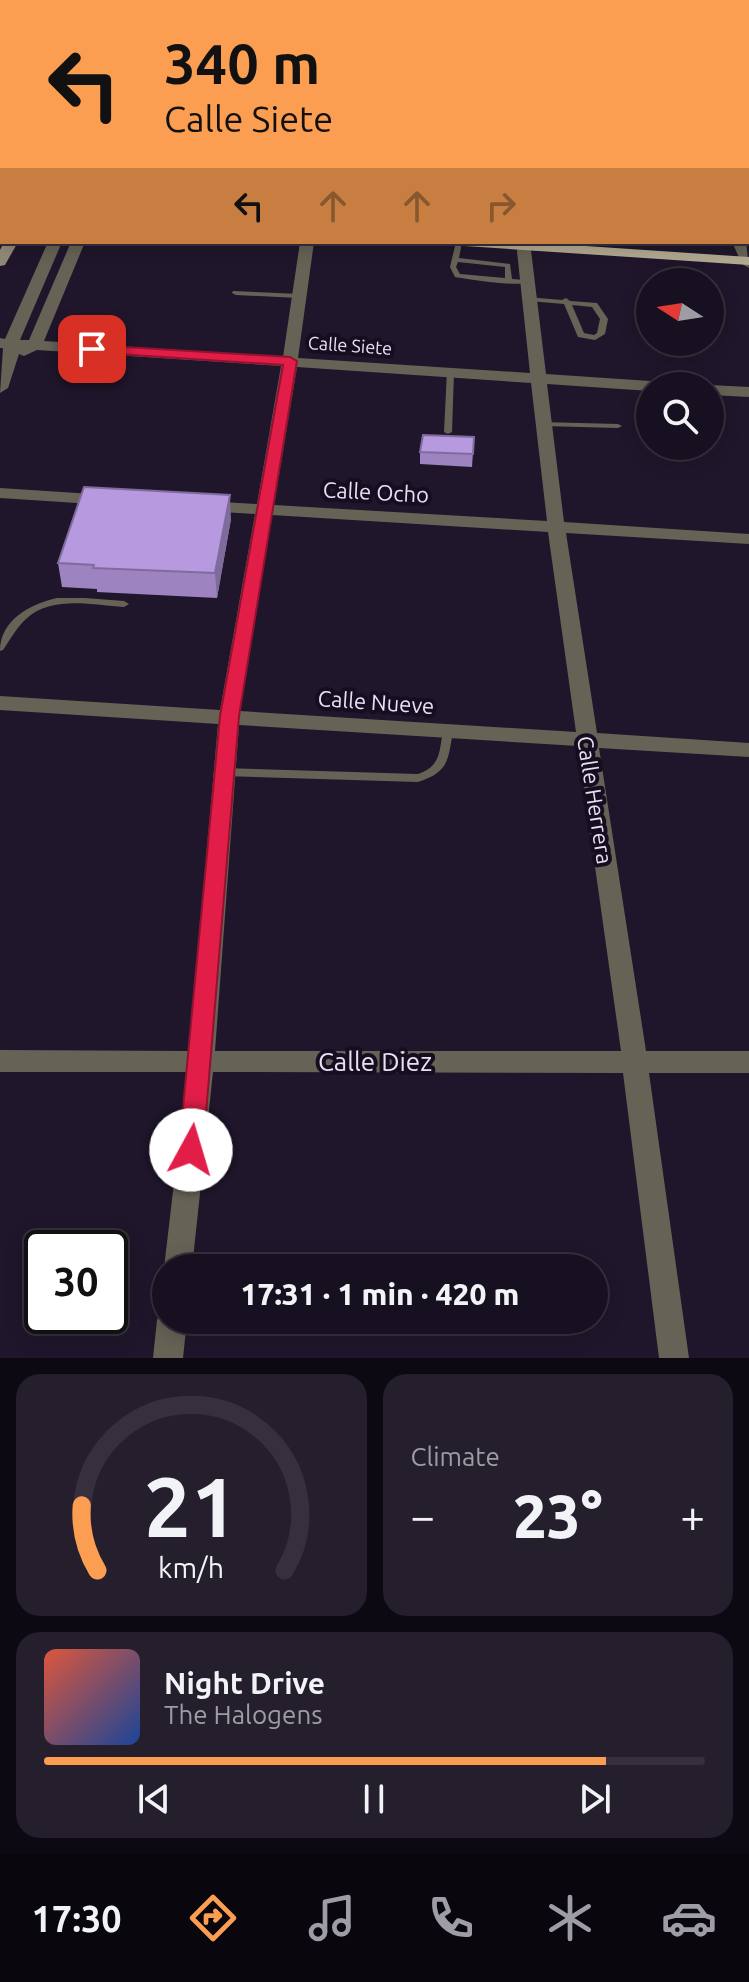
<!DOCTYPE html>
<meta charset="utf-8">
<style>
body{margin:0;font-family:Ubuntu,sans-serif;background:#241e2d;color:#f1f3f6;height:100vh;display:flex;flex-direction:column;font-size:30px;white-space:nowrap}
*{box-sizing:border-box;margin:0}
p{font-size:26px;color:#9e9da5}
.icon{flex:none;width:44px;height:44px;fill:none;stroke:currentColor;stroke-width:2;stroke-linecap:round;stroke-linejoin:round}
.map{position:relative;height:1358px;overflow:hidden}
.panel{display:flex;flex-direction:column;gap:16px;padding:16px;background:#0d0912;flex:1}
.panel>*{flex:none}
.hud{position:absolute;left:0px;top:0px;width:750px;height:244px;box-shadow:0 4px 20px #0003,0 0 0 2px #36303e;background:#fb9e51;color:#111;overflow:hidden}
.needle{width:52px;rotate:282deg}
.fabs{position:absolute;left:636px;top:268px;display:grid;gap:16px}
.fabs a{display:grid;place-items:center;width:88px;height:88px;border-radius:50%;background:#171020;box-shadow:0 4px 20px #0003,0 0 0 2px #36303e;font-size:40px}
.speed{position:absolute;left:24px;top:1230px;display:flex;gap:16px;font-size:40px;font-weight:700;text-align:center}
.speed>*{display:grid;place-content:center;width:104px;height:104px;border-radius:50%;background:#171020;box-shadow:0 4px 20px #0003,0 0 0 2px #36303e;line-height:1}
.speed .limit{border:4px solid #111;border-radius:12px;background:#fff;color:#111}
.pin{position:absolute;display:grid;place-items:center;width:68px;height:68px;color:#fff;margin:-34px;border-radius:16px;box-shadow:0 4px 12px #0006}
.me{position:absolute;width:88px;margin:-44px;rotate:6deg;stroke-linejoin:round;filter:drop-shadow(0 0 6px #0008)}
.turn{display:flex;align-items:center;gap:28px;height:168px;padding:0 32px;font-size:36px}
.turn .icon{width:104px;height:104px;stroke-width:2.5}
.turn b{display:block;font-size:56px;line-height:68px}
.lanes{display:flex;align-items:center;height:76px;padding:0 32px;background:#0003;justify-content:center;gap:40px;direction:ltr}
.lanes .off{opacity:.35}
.big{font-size:60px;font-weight:800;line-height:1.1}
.panel .card{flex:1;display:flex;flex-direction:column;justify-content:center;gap:12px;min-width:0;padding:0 28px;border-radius:24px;background:#241e2d}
.panel .dial{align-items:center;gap:0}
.dial svg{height:208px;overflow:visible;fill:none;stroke:#36303e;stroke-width:7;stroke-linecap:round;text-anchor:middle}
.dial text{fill:#f1f3f6;stroke:none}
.song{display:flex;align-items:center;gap:24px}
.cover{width:96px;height:96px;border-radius:12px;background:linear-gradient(135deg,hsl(10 70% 55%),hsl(220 70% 35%))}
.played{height:8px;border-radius:4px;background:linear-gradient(90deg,#fb9e51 85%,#36303e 85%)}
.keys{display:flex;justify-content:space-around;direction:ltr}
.heat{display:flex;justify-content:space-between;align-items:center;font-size:44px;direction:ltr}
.panel .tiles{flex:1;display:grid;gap:16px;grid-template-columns:1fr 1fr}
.card:last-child{grid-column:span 2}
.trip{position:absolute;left:152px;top:1254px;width:456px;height:80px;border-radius:40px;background:#171020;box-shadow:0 4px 20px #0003,0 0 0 2px #36303e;font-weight:800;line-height:80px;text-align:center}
.menu{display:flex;height:128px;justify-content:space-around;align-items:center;background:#09060d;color:#9e9da5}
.menu .icon{width:56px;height:56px}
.menu .active{color:#fb9e51}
.menu b{font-size:36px;color:#f1f3f6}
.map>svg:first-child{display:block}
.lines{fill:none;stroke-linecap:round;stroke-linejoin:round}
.lane{fill:#676256;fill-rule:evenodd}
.street{fill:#676256;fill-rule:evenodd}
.secondary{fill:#928a78;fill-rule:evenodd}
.primary{fill:#b4aa92;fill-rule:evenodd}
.wall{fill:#9d84c0}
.shaded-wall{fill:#7f6b9c}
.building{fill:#b699df;stroke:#7f6b9c;stroke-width:2}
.route{fill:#e11d48;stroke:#92132f;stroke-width:2}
.labels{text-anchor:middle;stroke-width:8;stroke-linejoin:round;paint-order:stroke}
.far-street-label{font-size:18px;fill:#e7e2f1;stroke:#160d21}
.street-label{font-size:22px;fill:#e7e2f1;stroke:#160d21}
.near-street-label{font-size:26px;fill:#e7e2f1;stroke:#160d21}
</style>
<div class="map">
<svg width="749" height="1358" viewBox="0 0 749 1358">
<rect width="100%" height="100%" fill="#1f162b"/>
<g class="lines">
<path class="lane" d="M579,0H585L583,2H577Z
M609,0H615L613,2H607Z
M456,242H462L459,258L510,264L512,279L527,280L531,282C516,287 472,280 455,277L450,267ZM458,262L505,267V278L460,274L456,267Z
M233,291L299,294L303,296L299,298L236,295L232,293Z
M526,297L562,300L566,298L570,301L597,303L608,319L605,334L595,340L578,337L564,304L529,301L525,299ZM572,305L592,307L600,319L597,333L594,335L584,333Z
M447,371H453L454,373L452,432L448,434L444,432Z
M540,422L618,424L622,426L618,428L543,426H540Z
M57,598H85L124,601L129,604L124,607C93,605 51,595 26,619C16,628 10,640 3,650L0,651C0,620 30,604 57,598Z
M448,727L453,731C448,760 449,772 418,782L224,776L220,775L219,772L220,769L224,768L418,774C441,766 439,752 443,731Z"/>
<path class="street" d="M748,75H749V81H748Z
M48,242H62L20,340H29L71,242H85L44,341L283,357L300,242H314L298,358L530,373L516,242H530L546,374L650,381L658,386H650V391L547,384L564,522L749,534V544L566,533L597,733L749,743V757L599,748L646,1051H749V1073H649L689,1358H659L623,1073L213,1072L192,1268H166V1273L164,1268L187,1072H0V1050L189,1051L218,724L0,710V696L220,710L255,514L204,511L195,506L204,501L257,504L281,366L37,350L24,356L19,354L8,388L0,393L3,348H0V338L5,339ZM297,367L531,383L547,521L274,505ZM272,515L548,532L576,732L240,711ZM239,725L578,746L621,1051H215Z
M732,242H746L749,268L742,264Z
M710,385L749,387V397L710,395V386H707Z
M0,488L108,495L117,500L108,505L0,498Z
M166,1308V1320H187L183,1358H153L157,1320L162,1310Z"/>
<path class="secondary" d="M630,0H643L629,2Z
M0,145L2,146V155L0,154Z
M0,209H2V217H0Z
M4,242H18L5,265L0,266V250Z"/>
<path class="primary" d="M0,46H2V53H0Z
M748,156H749V164H748Z
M458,242H526L749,257V265L465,246Z"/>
</g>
<path class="wall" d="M474,437L472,467L420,464V452Z
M231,519L217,598L97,592V589L62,587L58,563Z"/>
<path class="shaded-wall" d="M195,0H232L228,2H191Z
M230,495L231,519L217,598L215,573Z"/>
<path class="building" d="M56,0H195L191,2H52Z
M423,435L474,437L473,454L420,452Z
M84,487L230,495L215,573L93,568L94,565L58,563Z"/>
<path class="route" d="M92,345L290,357L297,361L239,716L203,1150L199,1158L191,1161L182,1158L179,1150L220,716L283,365L87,352V346Z"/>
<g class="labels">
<g class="far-street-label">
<text transform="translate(350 346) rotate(4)" y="6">Calle Siete</text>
</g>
<g class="street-label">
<text transform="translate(376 492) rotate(3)" y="8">Calle Ocho</text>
<text transform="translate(376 702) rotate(4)" y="8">Calle Nueve</text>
<text transform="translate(595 800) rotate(81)" y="8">Calle Herrera</text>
</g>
<g class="near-street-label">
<text x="375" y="1071">Calle Diez</text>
</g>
</g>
</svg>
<div class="fabs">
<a><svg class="needle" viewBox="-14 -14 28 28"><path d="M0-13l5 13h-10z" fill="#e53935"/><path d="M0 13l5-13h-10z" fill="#9e9da5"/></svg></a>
<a><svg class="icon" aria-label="search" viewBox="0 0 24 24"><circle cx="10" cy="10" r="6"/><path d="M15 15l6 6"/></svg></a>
</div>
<div class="speed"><div class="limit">30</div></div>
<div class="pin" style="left:92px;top:349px;background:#d93025"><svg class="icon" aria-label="arrive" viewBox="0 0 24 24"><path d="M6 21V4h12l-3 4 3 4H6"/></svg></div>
<svg class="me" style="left:191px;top:1150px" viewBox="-20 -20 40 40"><circle r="19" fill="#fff"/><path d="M0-13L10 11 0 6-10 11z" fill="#e11d48"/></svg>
<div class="trip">17:31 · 1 min · 420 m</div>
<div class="hud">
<div class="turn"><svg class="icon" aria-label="left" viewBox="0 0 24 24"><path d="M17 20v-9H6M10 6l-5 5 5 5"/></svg><div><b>340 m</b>Calle Siete</div></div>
<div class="lanes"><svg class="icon" aria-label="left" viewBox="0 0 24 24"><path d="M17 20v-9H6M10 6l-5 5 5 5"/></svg><svg class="icon off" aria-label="ahead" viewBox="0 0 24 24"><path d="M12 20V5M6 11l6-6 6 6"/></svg><svg class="icon off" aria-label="ahead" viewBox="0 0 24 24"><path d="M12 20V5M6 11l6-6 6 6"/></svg><svg class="icon off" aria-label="right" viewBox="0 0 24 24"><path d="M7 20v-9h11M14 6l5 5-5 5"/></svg></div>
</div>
</div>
<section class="panel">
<div class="tiles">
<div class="card dial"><svg viewBox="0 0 100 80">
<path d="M14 69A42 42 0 1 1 86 69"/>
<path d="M14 69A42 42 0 0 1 8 44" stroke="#fb9e51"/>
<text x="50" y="56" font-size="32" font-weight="700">21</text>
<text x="50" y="72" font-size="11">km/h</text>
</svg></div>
<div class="card"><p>Climate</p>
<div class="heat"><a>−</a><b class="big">23°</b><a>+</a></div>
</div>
<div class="card">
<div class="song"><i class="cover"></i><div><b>Night Drive</b><p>The Halogens</p></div></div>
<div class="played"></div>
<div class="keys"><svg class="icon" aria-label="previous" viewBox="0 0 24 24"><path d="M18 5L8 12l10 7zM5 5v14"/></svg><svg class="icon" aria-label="pause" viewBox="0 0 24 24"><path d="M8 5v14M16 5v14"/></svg><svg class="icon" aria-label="next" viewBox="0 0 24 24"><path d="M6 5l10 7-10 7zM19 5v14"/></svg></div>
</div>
</div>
</section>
<nav class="menu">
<b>17:30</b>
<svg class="icon active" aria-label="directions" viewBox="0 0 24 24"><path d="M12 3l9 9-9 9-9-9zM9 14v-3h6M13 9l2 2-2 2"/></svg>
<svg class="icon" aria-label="music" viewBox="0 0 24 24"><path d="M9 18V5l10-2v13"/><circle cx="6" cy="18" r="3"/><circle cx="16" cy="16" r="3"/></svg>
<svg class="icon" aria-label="phone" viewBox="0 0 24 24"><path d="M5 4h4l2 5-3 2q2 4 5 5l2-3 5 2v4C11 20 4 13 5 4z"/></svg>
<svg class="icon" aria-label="climate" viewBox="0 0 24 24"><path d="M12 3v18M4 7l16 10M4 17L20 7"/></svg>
<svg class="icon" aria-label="car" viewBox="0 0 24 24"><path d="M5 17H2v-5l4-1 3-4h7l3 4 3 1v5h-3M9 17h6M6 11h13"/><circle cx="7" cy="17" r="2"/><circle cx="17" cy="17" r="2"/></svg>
</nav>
